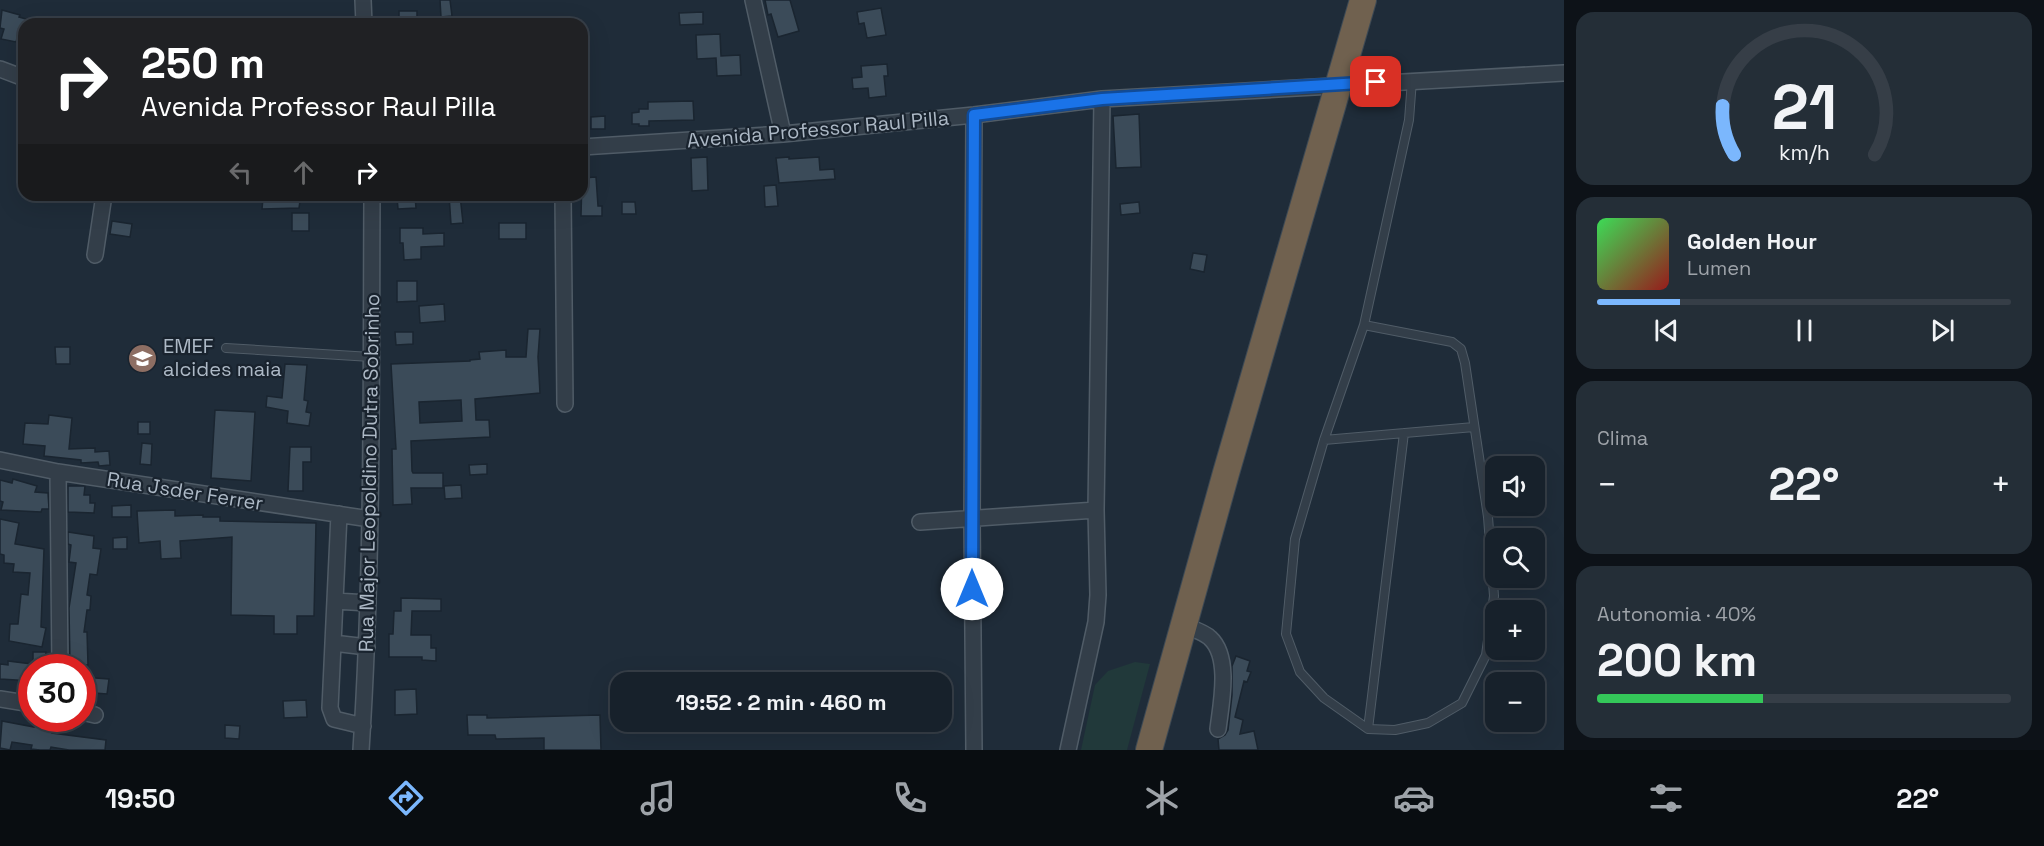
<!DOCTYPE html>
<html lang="pt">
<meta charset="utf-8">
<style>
body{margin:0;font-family:"Space Grotesk",sans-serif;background:#242e37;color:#f1f3f6;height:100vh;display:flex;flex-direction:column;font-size:22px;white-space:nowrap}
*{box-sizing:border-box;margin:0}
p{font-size:20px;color:#9ea3a9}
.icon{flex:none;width:33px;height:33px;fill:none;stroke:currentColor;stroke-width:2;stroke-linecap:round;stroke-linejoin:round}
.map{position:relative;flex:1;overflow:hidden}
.sheet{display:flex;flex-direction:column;gap:12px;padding:12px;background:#0d1218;width:480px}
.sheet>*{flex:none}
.top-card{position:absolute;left:18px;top:18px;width:570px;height:183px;border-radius:18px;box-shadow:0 6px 24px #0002,0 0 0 2px #363e47;background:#202124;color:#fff;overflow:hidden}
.tools{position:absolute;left:1485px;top:456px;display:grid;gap:12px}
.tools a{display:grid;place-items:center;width:60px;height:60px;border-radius:12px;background:#17212b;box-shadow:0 6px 24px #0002,0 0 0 2px #363e47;font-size:30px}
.speed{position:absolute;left:18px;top:654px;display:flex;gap:12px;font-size:30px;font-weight:700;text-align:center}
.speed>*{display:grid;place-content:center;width:78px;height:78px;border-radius:50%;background:#17212b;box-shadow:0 6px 24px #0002,0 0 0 2px #363e47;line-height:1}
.speed .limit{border:9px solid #d22;background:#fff;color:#111}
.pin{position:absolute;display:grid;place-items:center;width:51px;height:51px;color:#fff;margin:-26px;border-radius:12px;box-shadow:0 3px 9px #0006}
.me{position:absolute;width:66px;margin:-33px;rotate:0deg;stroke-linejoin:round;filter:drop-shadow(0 0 4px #0008)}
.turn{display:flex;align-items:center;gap:21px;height:126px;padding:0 24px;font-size:27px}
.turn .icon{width:78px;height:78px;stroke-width:2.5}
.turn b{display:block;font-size:42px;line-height:51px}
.lanes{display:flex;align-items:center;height:57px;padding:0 24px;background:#0003;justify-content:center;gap:30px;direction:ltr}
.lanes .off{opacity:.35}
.big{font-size:45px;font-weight:800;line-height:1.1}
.sheet .card{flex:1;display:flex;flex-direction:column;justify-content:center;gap:9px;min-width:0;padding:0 21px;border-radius:18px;background:#242e37}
.sheet .dial{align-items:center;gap:0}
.dial svg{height:156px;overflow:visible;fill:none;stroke:#363e47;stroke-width:7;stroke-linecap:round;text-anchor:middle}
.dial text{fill:#f1f3f6;stroke:none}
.song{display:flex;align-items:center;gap:18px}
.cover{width:72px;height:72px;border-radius:9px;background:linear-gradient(135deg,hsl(130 70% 55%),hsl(0 70% 35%))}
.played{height:6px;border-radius:3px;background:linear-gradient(90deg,#7bb7fd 20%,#363e47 20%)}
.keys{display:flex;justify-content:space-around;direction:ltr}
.heat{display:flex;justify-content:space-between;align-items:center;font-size:33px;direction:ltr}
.charge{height:9px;border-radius:4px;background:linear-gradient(90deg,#34c759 40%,#363e47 0)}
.trip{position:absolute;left:610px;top:672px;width:342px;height:60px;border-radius:18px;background:#17212b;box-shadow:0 6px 24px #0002,0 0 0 2px #363e47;font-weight:800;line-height:60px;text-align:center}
.dock{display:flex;height:96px;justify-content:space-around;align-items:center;background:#090d11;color:#9ea3a9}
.dock .icon{width:42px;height:42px}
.dock .active{color:#7bb7fd}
.dock b{font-size:27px;color:#f1f3f6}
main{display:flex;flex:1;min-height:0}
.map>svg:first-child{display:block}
.green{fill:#21393a}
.building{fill:#3b4b59;stroke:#1a2530;stroke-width:1.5;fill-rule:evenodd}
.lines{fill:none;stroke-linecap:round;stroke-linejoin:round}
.lane-casing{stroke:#505c67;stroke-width:10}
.street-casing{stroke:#505c67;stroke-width:18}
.highway-casing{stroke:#3d4954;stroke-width:28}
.lane{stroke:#333e49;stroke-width:8}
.street{stroke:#333e49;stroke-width:15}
.highway{stroke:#70614f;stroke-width:26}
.route-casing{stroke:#114b97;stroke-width:15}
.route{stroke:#1a73e8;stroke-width:10}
.labels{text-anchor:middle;stroke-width:4.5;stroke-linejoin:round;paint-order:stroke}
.street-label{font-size:20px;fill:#adb9c6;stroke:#19232e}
.poi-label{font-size:20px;fill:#adb9c6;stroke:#19232e;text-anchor:start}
</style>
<main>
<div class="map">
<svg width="1564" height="750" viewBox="0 0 1564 750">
<rect width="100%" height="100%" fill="#1f2c39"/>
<path class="green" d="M1135,662L1150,664L1127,750H1081L1095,685L1108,671Z"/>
<path class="building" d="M440,0H450L452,16L441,17Z
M765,0H790L799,31L778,37L771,14L768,15Z
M881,8L886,35L867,38L864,23L859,24L857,12Z
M2,10L20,15L19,17L26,19L23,33L19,32L16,42L1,39L4,29L0,28Z
M399,11H417V24H399Z
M703,12V24L680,25L679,13Z
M720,34L721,56L740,55L741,75L717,76L716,58L697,59L696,35Z
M887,64L888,76H884L886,96L869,98L868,88L853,89L852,78L862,77L861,66Z
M693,101L694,120L649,121V126H639V124H632V113L639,112V109H648V102Z
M1139,114L1141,167L1116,168L1113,116Z
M605,116V129H591V117Z
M707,157L708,190L692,191L691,158Z
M789,157V159L819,157L820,170L834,169L835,179L779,183L776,158Z
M596,177L598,206H602V216H581L582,178Z
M776,185L778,206L765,207L764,186Z
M277,195H292V201H300L299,208L262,209L263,198L278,199Z
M449,195H460L463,223L451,224Z
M415,196L416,208L398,209L397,197Z
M622,202H635L636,214H622Z
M1139,202L1140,213L1121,215L1120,204Z
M292,213H309V231H292Z
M112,221L132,224L130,237L110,234Z
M499,223H526V239H499Z
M400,228H423V234L444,233V246L421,247V259L404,260L403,243H400Z
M1193,253L1207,255L1204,272L1190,269Z
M397,281H417V301L397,302Z
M444,304L445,321L420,323L419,306Z
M528,329H540L538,357L540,393L475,399L476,420H489L490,437L411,441L412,471L413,473H443V488H411L412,504L393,505L392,449H396L391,364L470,361V360L480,359L479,352L506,350V357H526ZM461,400L462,421L420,423L419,402Z
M395,332H413V344L396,345Z
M55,347H70V364H56Z
M285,364L307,365L304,400L308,401L306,412L311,413L309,426L287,423L288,411L266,407L267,396L282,398Z
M215,410L255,412L251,481L211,478Z
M49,415L72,418L69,449L95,448V452L109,451L110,465L99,466L98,462L81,463V460L44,456L45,446L23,444L25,423L48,424Z
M138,422H150V434H138Z
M142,443L152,444L151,465L140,464Z
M290,447H311V462H303V491H288Z
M487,464V474L470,475L469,465Z
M13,479L37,486L35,492L48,493L49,509H42L41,512L1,510L3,502L0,501V480L12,483Z
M461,485L462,498L445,499L444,486Z
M68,486H85L84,495H90V503H95L94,513L68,512Z
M131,505V517H112V506Z
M175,510V516L203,515V517H220V521L316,523L314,616H297V634H274V616L231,615L232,537L180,541L181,558L161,559L160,541L139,543L137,511Z
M0,519L19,523L15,544L44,549L41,627L46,628L42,647L9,641L10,624H18L21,594L28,595L30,573L13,572L14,564L4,563V555L0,554Z
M68,532L94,536L93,548L101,549L97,575L90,574L87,595L91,596L90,610H87L84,632H87L88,665L70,664L69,608L76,563L69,562L71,545L68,544Z
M127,537V549H113V538Z
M401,598L441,599V611H412L411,635H431V648H436V661L422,660V657H389V634H393L394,611H401Z
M33,652H46L45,663L33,662Z
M1236,656L1250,661L1247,671L1251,672L1247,682L1244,681L1235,717L1243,720L1240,734L1254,731L1258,750H1219L1218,739L1225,735L1228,730L1232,695V666Z
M8,661L32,664V681L0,679V664L8,665Z
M82,677L109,679L107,694L82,692Z
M416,689L417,714L395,715V690Z
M306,700L307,717L284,718L283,701Z
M467,715H487V718L600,715L601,750H544V738L496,739L495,735H468Z
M2,721L34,727V725L53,727L52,733L106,740L105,750H69L51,747L50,750H40L31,749L32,745L12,742L10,750L0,748Z
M225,725L240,726L239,739L225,738Z"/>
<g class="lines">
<defs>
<path id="lane" d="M1364,325L1452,342L1461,349L1465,363L1488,517L1494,596L1486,655L1462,703L1428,723L1395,730L1368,729L1324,698L1300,672L1286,634L1295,539L1324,440L1364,325L1409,120L1412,80
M226,348L371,357
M1324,440L1474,427
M1368,729L1404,433"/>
<path id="street" d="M363,0L364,24
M753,0L783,134
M0,69L24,78
M582,147L783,134L974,115L1102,99L1564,73
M563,195L565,404
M95,255L104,195
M0,460L58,472L370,519
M58,472L60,668
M339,514L330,708L334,719L363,726
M920,522L1096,510
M335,601L368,603
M1185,626C1193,629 1204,632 1210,638C1231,657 1221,704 1218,729
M333,643L367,647
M0,699L32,704
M82,712L95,715
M361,750C373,565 371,380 372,195
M974,750L972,520L974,115
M1068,750L1096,622L1098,595L1096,510L1102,99"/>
<path id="highway" d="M1149,750L1226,473L1363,0"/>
</defs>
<use href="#lane" class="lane-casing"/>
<use href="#street" class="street-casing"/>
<use href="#highway" class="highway-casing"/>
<use href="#lane" class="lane"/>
<use href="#street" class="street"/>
<use href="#highway" class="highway"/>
</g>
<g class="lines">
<defs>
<path id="route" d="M972,589L974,115L1102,99L1376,82"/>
</defs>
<use href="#route" class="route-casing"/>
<use href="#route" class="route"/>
</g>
<defs>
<symbol id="school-disc" viewBox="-11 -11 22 22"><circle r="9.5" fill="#8d6e63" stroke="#19232e"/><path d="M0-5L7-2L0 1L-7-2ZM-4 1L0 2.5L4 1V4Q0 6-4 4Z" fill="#fff"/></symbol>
</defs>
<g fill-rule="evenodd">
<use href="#school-disc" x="126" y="342" width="33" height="33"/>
</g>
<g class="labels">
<g class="street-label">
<text transform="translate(818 129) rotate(-5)" y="7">Avenida Professor Raul Pilla</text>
<text transform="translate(369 473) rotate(-89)" y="7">Rua Major Leopoldino Dutra Sobrinho</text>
<text transform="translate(185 491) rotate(9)" y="7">Rua Jsder Ferrer</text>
</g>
<g class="poi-label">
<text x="163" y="353">EMEF<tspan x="163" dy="23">alcides maia</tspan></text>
</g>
</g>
</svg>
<div class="tools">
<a><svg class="icon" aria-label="sound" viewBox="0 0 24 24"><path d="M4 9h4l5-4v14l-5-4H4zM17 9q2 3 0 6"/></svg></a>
<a><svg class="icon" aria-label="search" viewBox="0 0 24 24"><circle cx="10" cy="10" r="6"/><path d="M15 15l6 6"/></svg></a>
<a>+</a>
<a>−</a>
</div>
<div class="speed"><div class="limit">30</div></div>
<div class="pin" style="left:1376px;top:82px;background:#d93025"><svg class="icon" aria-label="arrive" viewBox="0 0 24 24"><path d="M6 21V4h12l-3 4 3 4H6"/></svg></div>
<svg class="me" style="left:972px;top:589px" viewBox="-20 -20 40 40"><circle r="19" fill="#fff"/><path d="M0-13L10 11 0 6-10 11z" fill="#1a73e8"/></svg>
<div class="trip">19:52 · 2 min · 460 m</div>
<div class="top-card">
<div class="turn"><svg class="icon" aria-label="right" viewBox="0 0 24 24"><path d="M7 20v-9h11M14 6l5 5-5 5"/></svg><div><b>250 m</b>Avenida Professor Raul Pilla</div></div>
<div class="lanes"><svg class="icon off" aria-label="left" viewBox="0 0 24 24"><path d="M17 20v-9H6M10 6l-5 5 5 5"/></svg><svg class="icon off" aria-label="ahead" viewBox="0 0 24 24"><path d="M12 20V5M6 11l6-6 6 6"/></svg><svg class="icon" aria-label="right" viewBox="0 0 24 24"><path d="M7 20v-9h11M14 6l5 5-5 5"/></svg></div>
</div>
</div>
<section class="sheet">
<div class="card dial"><svg viewBox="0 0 100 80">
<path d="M14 69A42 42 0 1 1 86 69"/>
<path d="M14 69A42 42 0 0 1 8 44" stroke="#7bb7fd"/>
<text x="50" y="56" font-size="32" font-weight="700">21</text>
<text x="50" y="72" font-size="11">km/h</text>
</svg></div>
<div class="card">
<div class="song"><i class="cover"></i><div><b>Golden Hour</b><p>Lumen</p></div></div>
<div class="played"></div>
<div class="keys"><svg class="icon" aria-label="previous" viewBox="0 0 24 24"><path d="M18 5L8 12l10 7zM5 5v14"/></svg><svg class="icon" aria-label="pause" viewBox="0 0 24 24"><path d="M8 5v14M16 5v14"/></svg><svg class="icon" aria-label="next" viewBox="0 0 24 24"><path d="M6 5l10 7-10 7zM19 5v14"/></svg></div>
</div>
<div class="card"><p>Clima</p>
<div class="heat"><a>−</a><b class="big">22°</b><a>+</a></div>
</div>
<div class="card"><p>Autonomia · 40%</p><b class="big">200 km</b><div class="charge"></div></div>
</section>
</main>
<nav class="dock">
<b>19:50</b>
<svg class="icon active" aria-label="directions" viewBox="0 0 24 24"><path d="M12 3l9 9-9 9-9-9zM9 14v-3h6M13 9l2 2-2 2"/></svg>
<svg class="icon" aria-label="music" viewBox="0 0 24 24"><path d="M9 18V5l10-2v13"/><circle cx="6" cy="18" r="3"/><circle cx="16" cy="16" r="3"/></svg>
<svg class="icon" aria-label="phone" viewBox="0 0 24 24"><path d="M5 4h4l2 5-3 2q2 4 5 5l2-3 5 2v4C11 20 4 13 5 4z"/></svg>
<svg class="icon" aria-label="climate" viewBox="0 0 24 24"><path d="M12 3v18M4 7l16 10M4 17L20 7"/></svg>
<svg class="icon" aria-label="car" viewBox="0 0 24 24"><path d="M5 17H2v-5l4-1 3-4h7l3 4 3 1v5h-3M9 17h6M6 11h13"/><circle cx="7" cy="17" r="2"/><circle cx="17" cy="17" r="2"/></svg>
<svg class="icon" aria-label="filters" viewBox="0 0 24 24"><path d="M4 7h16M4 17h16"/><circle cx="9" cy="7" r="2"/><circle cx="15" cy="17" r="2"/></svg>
<b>22°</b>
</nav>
